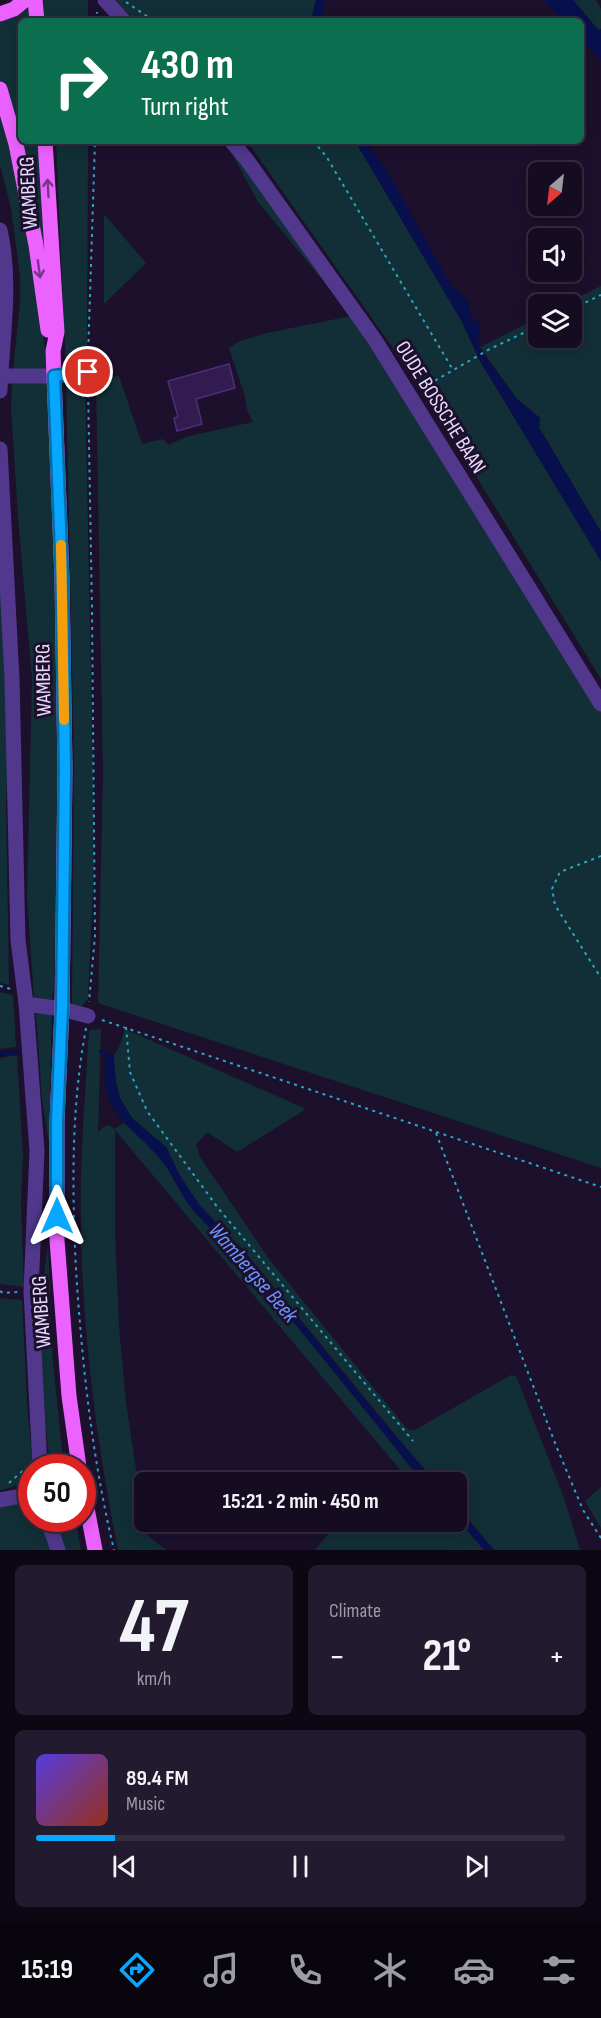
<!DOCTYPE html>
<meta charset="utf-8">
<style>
body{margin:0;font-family:"Sofia Sans Condensed",sans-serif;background:#221a2e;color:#f1f3f6;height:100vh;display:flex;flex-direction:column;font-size:22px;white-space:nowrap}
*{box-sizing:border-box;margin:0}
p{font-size:20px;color:#9d9ba5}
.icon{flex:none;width:33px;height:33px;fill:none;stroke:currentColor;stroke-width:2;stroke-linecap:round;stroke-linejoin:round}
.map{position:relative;height:1550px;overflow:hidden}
.side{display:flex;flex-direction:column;gap:15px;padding:15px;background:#0c0712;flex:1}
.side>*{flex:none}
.top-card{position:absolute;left:18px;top:18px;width:566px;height:126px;border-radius:9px;box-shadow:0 3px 15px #0003,0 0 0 2px #342c3f;background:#0b6e4f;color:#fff;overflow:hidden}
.needle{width:39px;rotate:208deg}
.tools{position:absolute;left:528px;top:162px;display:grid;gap:12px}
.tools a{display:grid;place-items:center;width:54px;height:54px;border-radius:9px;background:#150c21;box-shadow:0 3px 15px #0003,0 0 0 2px #342c3f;font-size:30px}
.speed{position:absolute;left:18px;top:1454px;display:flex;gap:12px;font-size:30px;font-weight:700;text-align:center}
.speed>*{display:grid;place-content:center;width:78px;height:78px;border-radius:50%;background:#150c21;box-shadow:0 3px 15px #0003,0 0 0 2px #342c3f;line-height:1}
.speed .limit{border:9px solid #d22;background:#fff;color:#111}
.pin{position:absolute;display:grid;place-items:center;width:51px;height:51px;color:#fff;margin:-26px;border:3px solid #fff;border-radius:50%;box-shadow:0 2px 6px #0007}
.me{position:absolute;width:66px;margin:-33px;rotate:0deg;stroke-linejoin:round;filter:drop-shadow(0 0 4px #0008)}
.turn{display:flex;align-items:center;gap:21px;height:126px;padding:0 24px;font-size:27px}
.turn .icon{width:78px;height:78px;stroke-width:2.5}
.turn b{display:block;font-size:42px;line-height:51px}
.big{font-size:45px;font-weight:700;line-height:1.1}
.side .tile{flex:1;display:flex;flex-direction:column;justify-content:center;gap:9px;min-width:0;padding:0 21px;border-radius:9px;background:#221a2e}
.side .dial{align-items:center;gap:0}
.dial b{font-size:78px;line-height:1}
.song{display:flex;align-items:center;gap:18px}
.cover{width:72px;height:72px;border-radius:9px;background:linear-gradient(135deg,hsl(250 70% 55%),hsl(10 70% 35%))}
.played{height:6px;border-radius:3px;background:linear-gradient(90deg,#07a7ff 15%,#342c3f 15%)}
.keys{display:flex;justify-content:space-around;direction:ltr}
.heat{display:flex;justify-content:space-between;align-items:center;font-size:33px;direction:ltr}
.side .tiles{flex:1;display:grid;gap:15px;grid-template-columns:1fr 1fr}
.tile:last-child{grid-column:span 2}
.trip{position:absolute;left:134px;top:1472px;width:333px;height:60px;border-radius:9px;background:#150c21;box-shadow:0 3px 15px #0003,0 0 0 2px #342c3f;font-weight:700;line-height:60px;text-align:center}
.menu{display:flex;height:96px;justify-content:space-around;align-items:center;background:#08050d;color:#9d9ba5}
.menu .icon{width:42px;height:42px}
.menu .selected{color:#07a7ff}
.menu b{font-size:27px;color:#f1f3f6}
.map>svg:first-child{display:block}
.green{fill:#122f37}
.water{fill:#080f4d}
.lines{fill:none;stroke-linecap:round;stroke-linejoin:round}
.stream{stroke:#080f4d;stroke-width:4}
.building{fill:#321b4e;stroke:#502c7b;stroke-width:1.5}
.path{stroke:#2aa6c4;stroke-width:2;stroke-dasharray:3 4.5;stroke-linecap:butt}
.minor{stroke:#51388d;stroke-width:15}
.major{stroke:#ec62ff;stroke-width:15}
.oneway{stroke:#7a358b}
.route-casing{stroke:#056da6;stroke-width:15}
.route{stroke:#07a7ff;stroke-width:10}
.slow{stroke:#f59e0b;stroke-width:10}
.labels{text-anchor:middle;stroke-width:6;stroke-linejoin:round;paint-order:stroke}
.street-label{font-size:21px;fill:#e8dbff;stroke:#1c102c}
.water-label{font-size:22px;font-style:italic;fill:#6993ff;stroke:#1c102c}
</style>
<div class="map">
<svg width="601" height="1550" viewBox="0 0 601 1550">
<rect width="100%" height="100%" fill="#1c102c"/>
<path class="green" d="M39,0H88V21H41Z
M115,0H316L311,21H135Z
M573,0H596L601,9V29L598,30Z
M33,7V21H21V141H41L48,243L40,245L0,79V18Z
M0,102L13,145L41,312L47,372L13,370L20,304V276L11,208L0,165Z
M56,141H88L87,363L85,368L66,371Z
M247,141H355L461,320L480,361L601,561V679L426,395Z
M228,146L343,305L258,202Z
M104,214L146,263L104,304Z
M601,286V532L539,427L540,418L517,399L480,347L538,318V338H572V304H565Z
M351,316L601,708V1168L98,1003L103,772L96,379L119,376L142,444L163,439L168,445L189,436L253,422L247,410L245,396L229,348L240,341L267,333Z
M85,378L93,782L94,864L88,998C85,1004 81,1009 73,1007L72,1004L74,760L66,381Z
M12,382H48L52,429L60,786L54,982L52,1001L34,998L27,898L32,679L19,529L11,409Z
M0,541L9,738L6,802L9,985L0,983Z
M0,992L13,995L16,1047L0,1049Z
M36,1012L52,1014L49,1142L42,1100Z
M101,1029L98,1133L103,1127L109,1125L114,1129L124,1123L144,1140L170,1171L174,1181L194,1212L241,1258L424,1482H389L402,1472L115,1130V1233L119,1327L126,1402L145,1530L147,1535L166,1550H118C94,1430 79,1307 81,1184C82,1133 86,1081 89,1030Z
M125,1029L306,1109L237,1152L207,1132L196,1145L200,1157L269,1259L408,1430H415L511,1375L516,1376L564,1498L580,1550H494L456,1505V1482H436L421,1466L245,1252L200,1206L180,1176L166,1147L132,1118L120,1098L114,1072V1056L120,1045Z
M12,1056H17L23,1154L21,1205L24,1287L0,1284V1058Z
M48,1245L53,1363L63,1458L62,1467H50C42,1393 36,1319 48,1245Z
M0,1298L22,1300L28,1417L33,1467L31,1477L25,1483L0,1491Z
M601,1487V1528L585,1501Z
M15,1498L31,1505L32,1518H40L52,1550H0V1502Z
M456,1517L484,1550H315L339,1521H456Z
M52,1518H75L81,1550H61Z"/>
<path class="water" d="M316,0H325L321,21H311Z
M543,0H573L598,30L601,29V60L581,39L580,21H564Z
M355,141H365L389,174L450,284L468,302L472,320L480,323L478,340L480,347L486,358L517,399L540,418L539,428L601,532V561L480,361L461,320Z
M107,1053L114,1056L116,1085L120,1098L132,1118L166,1147L180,1176L200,1206L245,1252L378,1416L436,1482H424L416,1474C362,1406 308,1339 253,1272C235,1251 214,1234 196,1213C184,1201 178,1185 169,1171C154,1146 127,1131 112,1106C104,1092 103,1068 107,1053Z
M456,1505L494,1550H484L456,1517Z"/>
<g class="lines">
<path class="stream" d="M101,1051L108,1060
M0,1054L17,1052"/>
</g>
<path class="building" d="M229,364L235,388L196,399L202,424L177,431L174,418L178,417L168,381Z"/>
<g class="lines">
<path class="path" d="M126,2L154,21
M96,21L97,12
M313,141L326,156L453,370
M572,309L601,295
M88,357L95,141
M88,387L92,610L95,936L89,1002
M422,388L488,350L538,326
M601,856L560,872L552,889L555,905L601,978
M0,986L11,989
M102,1020L601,1187
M126,1027L130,1072L147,1111L218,1208L413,1441
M86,1028C71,1108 72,1189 76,1270C82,1363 92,1458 114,1550
M436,1133L557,1448L583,1510L601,1538
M0,1291L3,1293L18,1292
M9,1483L27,1467"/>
<path class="minor" d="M105,0L124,21
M231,141L247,160L375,340L601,704
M0,230C12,282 2,338 0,391
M1,376H54L88,372
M0,449L12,678L18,940L26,1004L37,1151L31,1291L40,1467
M26,1004L62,1009L88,1016
M0,1500L32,1494
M47,1518L58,1550"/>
<path class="major" d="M35,0L37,21
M0,14L14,9L25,0
M0,89L16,144L36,245L48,330
M45,141L57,332L53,351L62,578L65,770L62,1009L57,1121V1240L69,1396L79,1467
M82,1482L95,1550"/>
</g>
<defs><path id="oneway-shaft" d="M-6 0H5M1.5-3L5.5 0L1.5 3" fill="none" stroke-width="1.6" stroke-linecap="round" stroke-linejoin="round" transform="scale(1.5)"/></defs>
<g class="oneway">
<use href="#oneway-shaft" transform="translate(48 188) rotate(-93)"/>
<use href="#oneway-shaft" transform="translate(39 269) rotate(82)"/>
</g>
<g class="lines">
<defs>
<path id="route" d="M57,1216V1121L62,1009L65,770L62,578L54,376L88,372"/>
</defs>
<use href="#route" class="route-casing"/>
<use href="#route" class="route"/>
<path class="slow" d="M61,545L64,720"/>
</g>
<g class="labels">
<g class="street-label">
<text transform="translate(28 193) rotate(-93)" y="7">WAMBERG</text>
<text transform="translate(441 407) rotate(58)" y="7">OUDE BOSSCHE BAAN</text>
<text transform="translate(43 680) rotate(-91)" y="7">WAMBERG</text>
<text transform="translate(41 1312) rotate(-94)" y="7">WAMBERG</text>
</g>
<g class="water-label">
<text transform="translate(254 1272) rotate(49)" y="8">Wambergse Beek</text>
</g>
</g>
</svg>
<div class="tools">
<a><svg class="needle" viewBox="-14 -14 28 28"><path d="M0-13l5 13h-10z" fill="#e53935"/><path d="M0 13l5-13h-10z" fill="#9d9ba5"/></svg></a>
<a><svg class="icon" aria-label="sound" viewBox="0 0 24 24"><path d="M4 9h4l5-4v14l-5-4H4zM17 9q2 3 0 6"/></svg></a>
<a><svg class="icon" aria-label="layers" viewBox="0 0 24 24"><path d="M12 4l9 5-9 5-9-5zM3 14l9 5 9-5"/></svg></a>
</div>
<div class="speed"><div class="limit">50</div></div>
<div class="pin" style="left:88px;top:372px;background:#d93025"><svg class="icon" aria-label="arrive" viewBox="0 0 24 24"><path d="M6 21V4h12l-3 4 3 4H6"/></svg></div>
<svg class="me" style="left:57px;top:1216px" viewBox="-20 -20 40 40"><path d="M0-17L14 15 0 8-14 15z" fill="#07a7ff" stroke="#fff" stroke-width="4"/></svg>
<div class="trip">15:21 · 2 min · 450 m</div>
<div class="top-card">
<div class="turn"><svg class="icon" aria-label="right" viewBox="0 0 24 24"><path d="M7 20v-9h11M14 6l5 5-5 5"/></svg><div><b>430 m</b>Turn right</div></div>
</div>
</div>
<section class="side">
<div class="tiles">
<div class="tile dial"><b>47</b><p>km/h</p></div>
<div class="tile"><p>Climate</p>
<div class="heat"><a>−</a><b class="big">21°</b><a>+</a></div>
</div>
<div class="tile">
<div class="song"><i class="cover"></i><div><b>89.4 FM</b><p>Music</p></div></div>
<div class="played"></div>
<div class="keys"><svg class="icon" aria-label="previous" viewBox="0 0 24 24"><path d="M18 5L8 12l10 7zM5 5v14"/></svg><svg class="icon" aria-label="pause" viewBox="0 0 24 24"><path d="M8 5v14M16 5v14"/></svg><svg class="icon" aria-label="next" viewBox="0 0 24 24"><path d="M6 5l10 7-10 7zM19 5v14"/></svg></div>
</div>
</div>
</section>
<nav class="menu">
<b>15:19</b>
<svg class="icon selected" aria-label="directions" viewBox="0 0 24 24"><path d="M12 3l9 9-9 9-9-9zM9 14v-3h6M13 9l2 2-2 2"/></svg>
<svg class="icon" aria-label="music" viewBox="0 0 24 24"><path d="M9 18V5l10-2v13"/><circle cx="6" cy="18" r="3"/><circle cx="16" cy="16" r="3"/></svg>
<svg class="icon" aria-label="phone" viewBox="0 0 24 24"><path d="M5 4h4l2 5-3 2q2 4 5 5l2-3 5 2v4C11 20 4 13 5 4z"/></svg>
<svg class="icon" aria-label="climate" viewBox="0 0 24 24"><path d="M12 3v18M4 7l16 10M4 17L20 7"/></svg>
<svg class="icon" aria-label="car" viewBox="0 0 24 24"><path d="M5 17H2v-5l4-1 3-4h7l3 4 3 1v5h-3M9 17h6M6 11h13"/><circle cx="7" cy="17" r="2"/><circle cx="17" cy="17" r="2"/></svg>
<svg class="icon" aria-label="filters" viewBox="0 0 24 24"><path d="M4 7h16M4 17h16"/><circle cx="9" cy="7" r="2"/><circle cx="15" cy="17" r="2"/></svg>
</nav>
